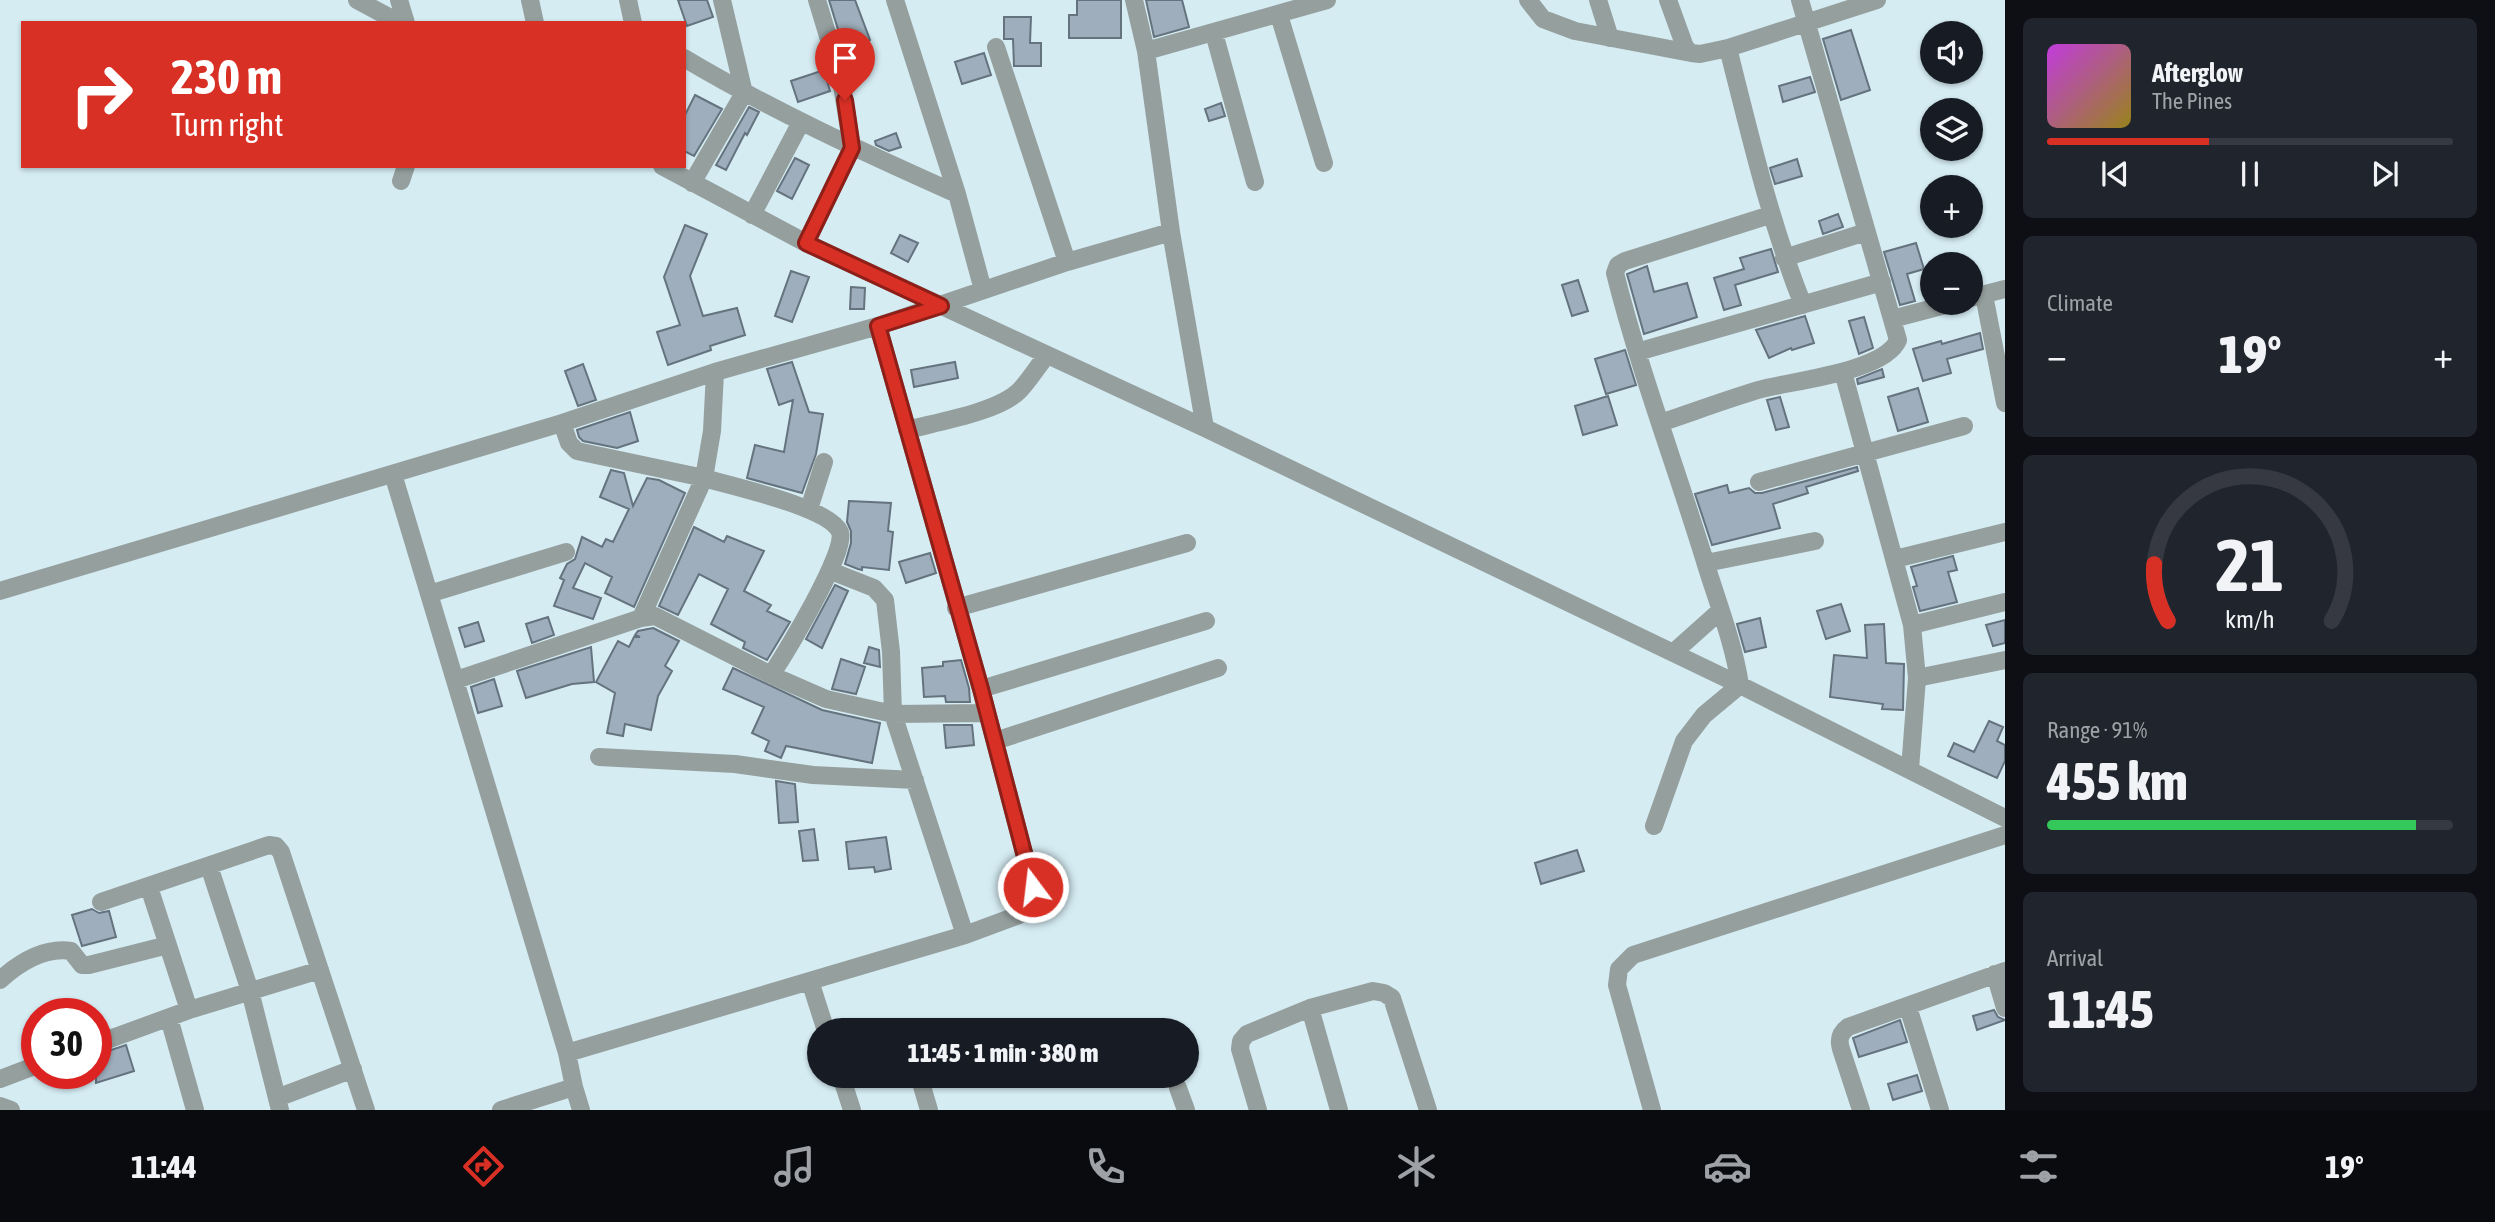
<!DOCTYPE html>
<meta charset="utf-8">
<style>
body{margin:0;font-family:"Asap Condensed",sans-serif;background:#20242c;color:#f1f3f6;height:100vh;display:flex;flex-direction:column;font-size:26px;white-space:nowrap}
*{box-sizing:border-box;margin:0}
p{font-size:23px;color:#9ea1a6}
.icon{flex:none;width:38px;height:38px;fill:none;stroke:currentColor;stroke-width:2;stroke-linecap:round;stroke-linejoin:round}
.map{position:relative;flex:1;overflow:hidden}
.side{display:flex;flex-direction:column;gap:18px;padding:18px;background:#0d0f14;width:490px}
.side>*{flex:none}
.hud{position:absolute;left:21px;top:21px;width:665px;height:147px;border-radius:0px;box-shadow:0 2px 5px #0004;background:#d93025;color:#fff;overflow:hidden}
.fabs{position:absolute;left:1920px;top:21px;display:grid;gap:14px}
.fabs a{display:grid;place-items:center;width:63px;height:63px;border-radius:50%;background:#171b24;box-shadow:0 2px 5px #0004;font-size:35px}
.speed{position:absolute;left:21px;top:998px;display:flex;gap:14px;font-size:35px;font-weight:700;text-align:center}
.speed>*{display:grid;place-content:center;width:91px;height:91px;border-radius:50%;background:#171b24;box-shadow:0 2px 5px #0004;line-height:1}
.speed .limit{border:10px solid #d22;background:#fff;color:#111}
.pin{position:absolute;display:grid;place-items:center;width:60px;height:60px;color:#fff;margin:-72px -30px;border-radius:50% 50% 50% 0;rotate:-45deg;box-shadow:0 0 7px #0007}
.pin .icon{rotate:45deg}
.me{position:absolute;width:77px;margin:-38px;rotate:345deg;stroke-linejoin:round;filter:drop-shadow(0 0 5px #0008)}
.turn{display:flex;align-items:center;gap:24px;height:147px;padding:0 35px;font-size:32px}
.turn .icon{width:91px;height:91px;stroke-width:2.5}
.turn b{display:block;font-size:49px;line-height:60px}
.big{font-size:52px;font-weight:800;line-height:1.1}
.side .tile{flex:1;display:flex;flex-direction:column;justify-content:center;gap:10px;min-width:0;padding:0 24px;border-radius:10px;background:#20242c}
.side .dial{align-items:center;gap:0}
.dial svg{height:182px;overflow:visible;fill:none;stroke:#363941;stroke-width:7;stroke-linecap:round;text-anchor:middle}
.dial text{fill:#f1f3f6;stroke:none}
.song{display:flex;align-items:center;gap:21px}
.cover{width:84px;height:84px;border-radius:10px;background:linear-gradient(135deg,hsl(290 70% 55%),hsl(50 70% 35%))}
.played{height:7px;border-radius:4px;background:linear-gradient(90deg,#d93025 40%,#363941 40%)}
.keys{display:flex;justify-content:space-around;direction:ltr}
.heat{display:flex;justify-content:space-between;align-items:center;font-size:38px;direction:ltr}
.charge{height:10px;border-radius:5px;background:linear-gradient(90deg,#34c759 91%,#363941 0)}
.trip{position:absolute;left:807px;top:1018px;width:392px;height:70px;border-radius:35px;background:#171b24;box-shadow:0 2px 5px #0004;font-weight:800;line-height:70px;text-align:center}
.menu{display:flex;height:112px;justify-content:space-around;align-items:center;background:#090b0e;color:#9ea1a6}
.menu .icon{width:49px;height:49px}
.menu .active{color:#d93025}
.menu b{font-size:32px;color:#f1f3f6}
main{display:flex;flex:1;min-height:0}
.map>svg:first-child{display:block}
.building{fill:#9faebc;stroke:#65737f;stroke-width:2}
.lines{fill:none;stroke-linecap:round;stroke-linejoin:round}
.minor{stroke:#959f9e;stroke-width:18}
.route-casing{stroke:#8d1f18;stroke-width:18}
.route{stroke:#d93025;stroke-width:12}
</style>
<main>
<div class="map">
<svg width="2005" height="1110" viewBox="0 0 2005 1110">
<rect width="100%" height="100%" fill="#d5ecf3"/>
<path class="building" d="M678,0H707L713,17L687,26Z
M829,0H855L870,40L844,49Z
M1077,0H1121V38H1069V15H1077Z
M1146,0H1182L1189,27L1154,37Z
M1004,17H1031L1030,43H1041V66H1014L1013,39H1004Z
M1851,30L1870,90L1841,100L1823,39Z
M984,53L991,75L962,84L955,62Z
M824,70L830,91L798,102L791,81Z
M1810,77L1815,92L1783,102L1779,86Z
M695,95L722,109L694,156L684,151V117Z
M1221,103L1225,116L1209,121L1205,109Z
M749,107L759,112L747,135L745,133L726,170L716,165Z
M896,133L901,147L889,151L876,145L875,141Z
M795,158L809,165L792,199L777,191Z
M1797,159L1802,176L1775,184L1770,168Z
M1838,214L1843,227L1823,234L1819,221Z
M685,225L707,234L690,276L703,316L737,308L745,335L710,346L711,350L668,365L657,332L680,325L664,277Z
M900,235L918,243L908,262L891,253Z
M1916,243L1924,269L1907,274L1915,301L1900,305L1884,252Z
M1771,249L1778,272L1735,285L1741,305L1724,310L1714,278L1744,269L1740,258Z
M1647,266L1654,292L1687,283L1697,317L1644,334L1627,274Z
M791,271L809,277L792,322L775,316Z
M1578,280L1588,311L1572,316L1562,285Z
M851,287L865,288L864,309H850Z
M1805,316L1814,343L1792,350L1791,348L1769,358L1756,330Z
M1864,317L1873,348L1859,354L1849,321Z
M1980,333L1983,349L1947,359L1951,373L1923,381L1913,349L1941,341L1942,344Z
M1625,350L1636,385L1606,394L1595,359Z
M792,362L809,412L823,414L816,454L802,493L747,478L755,445L784,452L793,400L779,405L767,369Z
M955,362L958,378L914,387L911,370Z
M583,364L596,400L578,406L565,371Z
M1882,369L1884,377L1858,384L1857,379Z
M1918,388L1928,422L1898,431L1888,397Z
M1608,396L1617,425L1583,435L1575,406Z
M1780,397L1789,427L1776,430L1767,400Z
M630,412L638,441L617,448L583,441L579,437L577,430Z
M1857,467L1858,471L1806,487L1808,493L1773,504L1780,528L1712,545L1695,494L1727,485L1729,493L1749,488L1755,493H1762Z
M611,470L624,473L633,506L647,478L659,480L685,493L634,607L605,593L612,577L585,563L573,588L601,598L593,619L554,606L564,580L560,578L567,564L575,559L582,537L602,547L606,539L613,542L629,509L600,497Z
M849,501L891,503L888,531L893,532L889,570L862,567V570L858,569L845,564L851,543V531L847,522Z
M694,527L724,542L727,536L764,551L744,591L771,605L767,611L790,622L767,660L743,648L745,642L711,624L728,589L699,574L678,615L659,606Z
M930,553L936,573L906,583L899,562Z
M1953,556L1957,570L1948,572L1957,602L1920,611L1913,587L1917,586L1911,567Z
M835,585L848,591L822,648L806,639Z
M1841,604L1850,631L1826,639L1817,611Z
M548,617L554,635L532,643L526,624Z
M1760,618L1766,647L1745,652L1737,624Z
M2005,620V643L1993,646L1986,625Z
M478,622L484,641L465,647L459,628Z
M1884,624L1886,663L1904,664L1903,710L1882,709L1883,704L1830,697L1834,655L1867,658L1865,625Z
M653,628L679,641L665,666L672,671L658,696L651,730L625,724L623,736L607,733L615,693L596,682L618,641L629,647L634,637H640L635,635L638,631Z
M591,647L594,682L572,684L526,698L517,671Z
M869,647L879,650L880,667L864,663Z
M841,659L865,667L856,694L832,689Z
M961,660L969,688L970,702H946L945,696L924,697L922,668L943,666V662Z
M733,668L822,710L880,723L872,763L786,746L781,758L765,751L769,741L752,733L764,707L723,689Z
M494,679L502,706L478,713L471,687Z
M1989,721L2003,727L1997,741L2005,745V761L1997,778L1948,756L1954,743L1974,752Z
M944,725H972L974,745L946,748Z
M776,781L795,784L798,822L779,823Z
M814,829L818,860L803,861L799,831Z
M886,837L891,869L875,872L874,867L849,869L846,842Z
M1577,850L1584,871L1541,884L1535,863Z
M92,909L99,913L109,911L116,937L82,946L72,915Z
M1994,1010L1998,1017L2005,1020L1977,1030L1973,1016Z
M1900,1020L1907,1042L1859,1057L1853,1038Z
M126,1045L134,1071L96,1083V1055Z
M1917,1075L1922,1091L1893,1100L1888,1084Z"/>
<g class="lines">
<path class="minor" d="M357,0L400,23
M399,0L406,23
M530,0L535,23
M628,0L633,23
M895,0L957,194
M1134,0L1146,51L1171,232L1205,428
M1528,0L1543,19L1575,31L1691,53
M1598,0L1610,38
M1668,0L1685,47L1691,53L1700,54L1728,48L1877,0
M1279,15L1324,163
M1214,33L1255,182
M996,47L1067,262
M1728,48C1750,135 1770,222 1803,305
M1146,51L1327,0
M684,58C773,111 863,152 957,194L983,290
M662,166L806,243L1205,428L1740,685L2005,818
M401,181L406,166
M692,183L744,93L722,0
M752,215L801,122
M806,243L852,148L841,79L817,0
M1784,258L1866,232
M1984,295L2005,403
M1970,298L2005,289
M1892,319L1953,303
M1637,352L1882,282
M715,372L712,431L704,478C731,486 829,507 840,532C848,550 784,656 771,675
M1843,372L1912,625L1917,678L1910,769
M562,423L569,443L577,451L704,478L641,618
M1660,423C1693,412 1725,400 1758,390C1790,381 1885,372 1898,340L1800,0
M907,430C937,422 999,412 1020,390C1030,379 1038,366 1047,355
M393,474L567,1053L574,1087L581,1110
M1759,482L1964,426
M809,509L824,462
M1895,559L2005,532
M1706,563L1815,541
M831,571L874,588L885,600L891,652L893,714L965,935
M0,591L562,423L715,372L878,326L1067,262L1171,232
M429,594L566,552
M956,608L1187,543
M1912,625L2005,602
M1673,653L1720,611
M1917,678L2005,660
M456,680L641,618L655,616L771,675L826,699L893,714L987,713
M981,689L1206,621
M995,741L1218,668
M599,757L735,764L813,775L915,780
M1654,826L1684,741L1704,715L1740,685C1734,645 1719,606 1707,568C1677,469 1640,373 1615,273L1618,265L1625,261L1770,215
M209,866L250,991L280,1110
M149,887L189,1010
M101,902L269,845L276,846L281,852L366,1110
M1995,974L2005,1008
M0,980C19,963 45,947 71,951L82,965H89L168,945
M810,981L826,1031
M1908,1007L1940,1110
M1310,1008L1339,1110
M169,1018L195,1110
M96,1044L189,1010L320,970
M567,1053L965,935L1019,915L1032,903L1033,887L981,689L878,326
M841,1076L852,1110
M919,1076L929,1110
M0,1079L37,1065
M1178,1088L1186,1110
M277,1098L353,1069
M0,1106L11,1110
M501,1110L574,1087
M1258,1110L1240,1049L1241,1041L1247,1034L1310,1008L1373,991L1384,993L1392,998L1428,1110
M1652,1110L1617,985L1619,969L1633,955L2005,835
M1861,1110L1841,1049C1838,1039 1840,1033 1848,1027L2005,971"/>
</g>
<g class="lines">
<defs>
<path id="route" d="M845,100L852,148L806,243L941,306L878,326L981,689L1033,887"/>
</defs>
<use href="#route" class="route-casing"/>
<use href="#route" class="route"/>
</g>
</svg>
<div class="fabs">
<a><svg class="icon" aria-label="sound" viewBox="0 0 24 24"><path d="M4 9h4l5-4v14l-5-4H4zM17 9q2 3 0 6"/></svg></a>
<a><svg class="icon" aria-label="layers" viewBox="0 0 24 24"><path d="M12 4l9 5-9 5-9-5zM3 14l9 5 9-5"/></svg></a>
<a>+</a>
<a>−</a>
</div>
<div class="speed"><div class="limit">30</div></div>
<div class="pin" style="left:845px;top:100px;background:#d93025"><svg class="icon" aria-label="arrive" viewBox="0 0 24 24"><path d="M6 21V4h12l-3 4 3 4H6"/></svg></div>
<svg class="me" style="left:1033px;top:887px" viewBox="-20 -20 40 40"><circle r="17" fill="#d93025" stroke="#fff" stroke-width="3"/><path d="M0-11L8 9 0 5-8 9z" fill="#fff"/></svg>
<div class="trip">11:45 · 1 min · 380 m</div>
<div class="hud">
<div class="turn"><svg class="icon" aria-label="right" viewBox="0 0 24 24"><path d="M7 20v-9h11M14 6l5 5-5 5"/></svg><div><b>230 m</b>Turn right</div></div>
</div>
</div>
<section class="side">
<div class="tile">
<div class="song"><i class="cover"></i><div><b>Afterglow</b><p>The Pines</p></div></div>
<div class="played"></div>
<div class="keys"><svg class="icon" aria-label="previous" viewBox="0 0 24 24"><path d="M18 5L8 12l10 7zM5 5v14"/></svg><svg class="icon" aria-label="pause" viewBox="0 0 24 24"><path d="M8 5v14M16 5v14"/></svg><svg class="icon" aria-label="next" viewBox="0 0 24 24"><path d="M6 5l10 7-10 7zM19 5v14"/></svg></div>
</div>
<div class="tile"><p>Climate</p>
<div class="heat"><a>−</a><b class="big">19°</b><a>+</a></div>
</div>
<div class="tile dial"><svg viewBox="0 0 100 80">
<path d="M14 69A42 42 0 1 1 86 69"/>
<path d="M14 69A42 42 0 0 1 8 44" stroke="#d93025"/>
<text x="50" y="56" font-size="32" font-weight="700">21</text>
<text x="50" y="72" font-size="11">km/h</text>
</svg></div>
<div class="tile"><p>Range · 91%</p><b class="big">455 km</b><div class="charge"></div></div>
<div class="tile"><p>Arrival</p><b class="big">11:45</b></div>
</section>
</main>
<nav class="menu">
<b>11:44</b>
<svg class="icon active" aria-label="directions" viewBox="0 0 24 24"><path d="M12 3l9 9-9 9-9-9zM9 14v-3h6M13 9l2 2-2 2"/></svg>
<svg class="icon" aria-label="music" viewBox="0 0 24 24"><path d="M9 18V5l10-2v13"/><circle cx="6" cy="18" r="3"/><circle cx="16" cy="16" r="3"/></svg>
<svg class="icon" aria-label="phone" viewBox="0 0 24 24"><path d="M5 4h4l2 5-3 2q2 4 5 5l2-3 5 2v4C11 20 4 13 5 4z"/></svg>
<svg class="icon" aria-label="climate" viewBox="0 0 24 24"><path d="M12 3v18M4 7l16 10M4 17L20 7"/></svg>
<svg class="icon" aria-label="car" viewBox="0 0 24 24"><path d="M5 17H2v-5l4-1 3-4h7l3 4 3 1v5h-3M9 17h6M6 11h13"/><circle cx="7" cy="17" r="2"/><circle cx="17" cy="17" r="2"/></svg>
<svg class="icon" aria-label="filters" viewBox="0 0 24 24"><path d="M4 7h16M4 17h16"/><circle cx="9" cy="7" r="2"/><circle cx="15" cy="17" r="2"/></svg>
<b>19°</b>
</nav>
